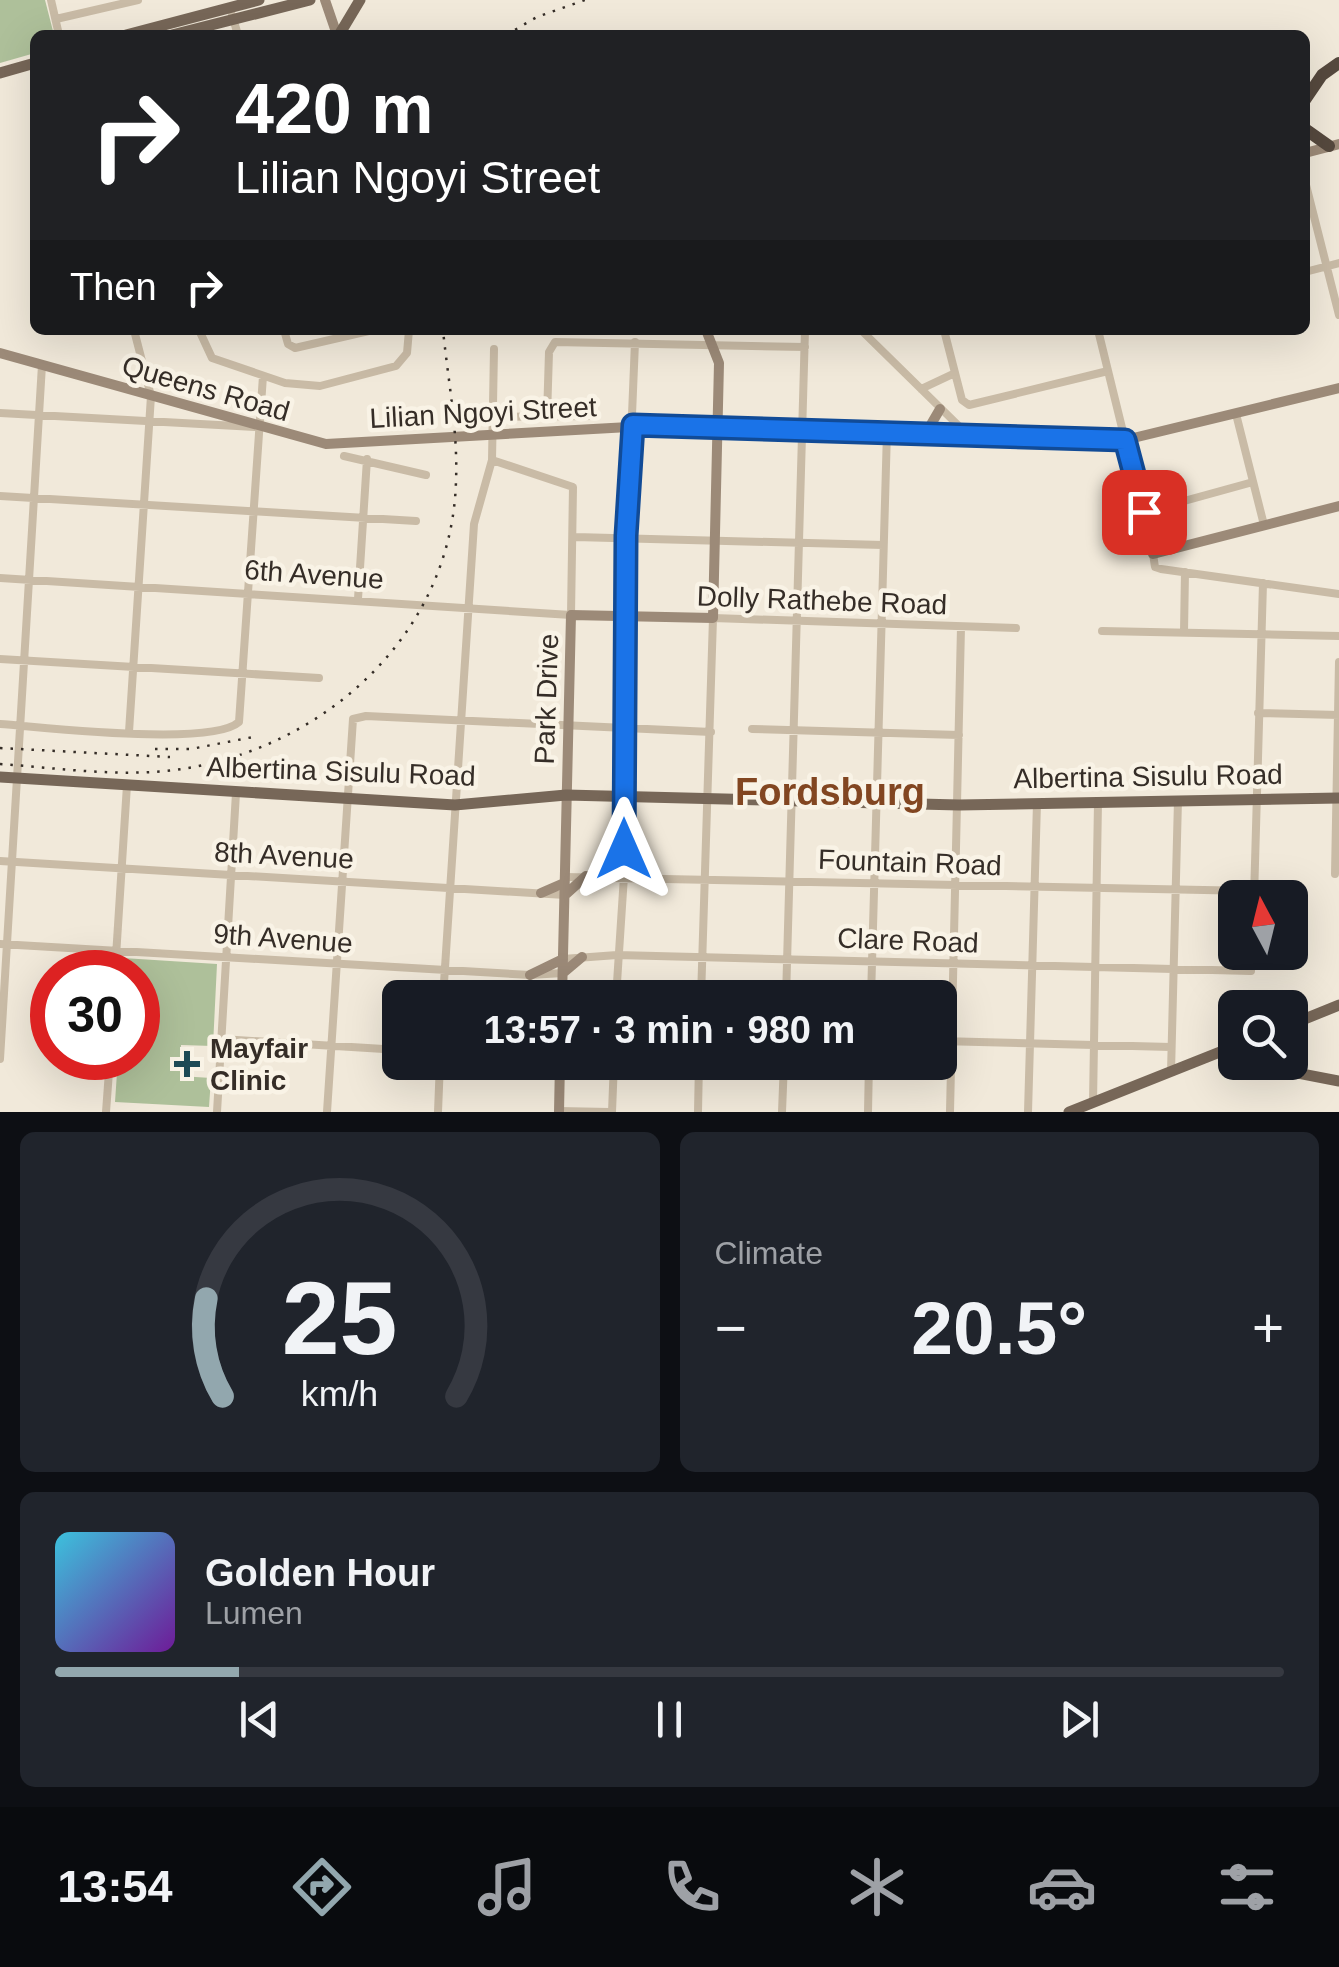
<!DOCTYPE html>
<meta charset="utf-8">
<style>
body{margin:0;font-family:Arial,sans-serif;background:#20242c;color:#f1f3f6;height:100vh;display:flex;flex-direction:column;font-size:38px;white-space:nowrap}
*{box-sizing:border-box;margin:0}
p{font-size:32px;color:#9ea1a6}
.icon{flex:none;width:55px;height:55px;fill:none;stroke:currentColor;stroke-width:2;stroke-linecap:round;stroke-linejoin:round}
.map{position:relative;height:1112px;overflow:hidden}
.drawer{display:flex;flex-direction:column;gap:20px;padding:20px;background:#0d0f14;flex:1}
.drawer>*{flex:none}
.hud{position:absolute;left:30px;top:30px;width:1280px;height:305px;border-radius:15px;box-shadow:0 10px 40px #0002;background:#202124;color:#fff;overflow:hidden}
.needle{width:65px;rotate:353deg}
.tools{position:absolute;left:1218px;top:880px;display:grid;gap:20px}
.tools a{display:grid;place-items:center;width:90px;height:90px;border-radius:15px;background:#171b24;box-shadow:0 10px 40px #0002;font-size:50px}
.speed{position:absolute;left:30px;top:950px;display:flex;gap:20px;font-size:50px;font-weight:700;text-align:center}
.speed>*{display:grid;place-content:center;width:130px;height:130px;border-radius:50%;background:#171b24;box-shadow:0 10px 40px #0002;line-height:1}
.speed .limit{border:15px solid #d22;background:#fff;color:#111}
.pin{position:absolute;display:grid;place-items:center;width:85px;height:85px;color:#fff;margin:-42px;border-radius:20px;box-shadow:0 5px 15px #0006}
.me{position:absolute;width:110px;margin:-55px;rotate:0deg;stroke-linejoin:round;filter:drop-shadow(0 0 8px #0008)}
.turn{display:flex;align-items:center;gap:35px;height:210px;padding:0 40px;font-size:45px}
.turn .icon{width:130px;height:130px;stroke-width:2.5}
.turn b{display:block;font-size:70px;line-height:85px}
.then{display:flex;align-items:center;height:95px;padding:0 40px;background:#0003;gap:20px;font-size:38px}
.big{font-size:75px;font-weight:700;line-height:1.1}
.drawer .widget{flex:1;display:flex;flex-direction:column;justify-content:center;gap:15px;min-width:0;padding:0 35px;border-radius:15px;background:#20242c}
.drawer .dial{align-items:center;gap:0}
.dial svg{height:260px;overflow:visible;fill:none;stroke:#363941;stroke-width:7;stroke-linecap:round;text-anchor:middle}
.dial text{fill:#f1f3f6;stroke:none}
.song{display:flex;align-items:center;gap:30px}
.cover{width:120px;height:120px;border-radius:15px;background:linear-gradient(135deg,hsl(190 70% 55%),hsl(280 70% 35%))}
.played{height:10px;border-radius:5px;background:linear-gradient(90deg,#92a7ae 15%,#363941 15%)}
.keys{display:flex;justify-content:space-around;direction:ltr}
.heat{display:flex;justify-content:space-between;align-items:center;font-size:55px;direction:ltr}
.drawer .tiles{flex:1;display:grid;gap:20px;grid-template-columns:1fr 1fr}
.widget:last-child{grid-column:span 2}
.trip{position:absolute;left:382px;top:980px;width:575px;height:100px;border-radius:15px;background:#171b24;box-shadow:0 10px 40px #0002;font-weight:700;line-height:100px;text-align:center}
.dock{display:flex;height:160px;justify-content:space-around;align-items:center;background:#090b0e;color:#9ea1a6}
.dock .icon{width:70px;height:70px}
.dock .current{color:#92a7ae}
.dock b{font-size:45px;color:#f1f3f6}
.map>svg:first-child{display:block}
.green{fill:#aec09a}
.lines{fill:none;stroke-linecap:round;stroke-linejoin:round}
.street{stroke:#c9bba6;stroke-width:8}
.secondary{stroke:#9c8a78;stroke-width:10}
.primary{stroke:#776758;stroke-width:11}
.highway{stroke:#56493e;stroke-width:12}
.rail{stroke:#352d27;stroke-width:2.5;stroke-dasharray:2.5 8;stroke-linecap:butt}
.route-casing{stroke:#114b97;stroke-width:25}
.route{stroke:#1a73e8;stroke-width:18}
.poi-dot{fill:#1d4a55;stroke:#f9f3e6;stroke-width:4}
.labels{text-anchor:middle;stroke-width:9;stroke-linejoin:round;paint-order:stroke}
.street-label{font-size:28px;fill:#352d27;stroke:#f9f3e6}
.poi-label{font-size:28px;font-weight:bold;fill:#352d27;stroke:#f9f3e6;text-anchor:start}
.district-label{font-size:38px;font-weight:bold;fill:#824621;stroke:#f9f3e6}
</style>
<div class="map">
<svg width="1339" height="1112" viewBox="0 0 1339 1112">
<rect width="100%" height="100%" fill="#f1e9da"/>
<path class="green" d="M0,0H45L54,35H35V53L0,63Z
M123,958L217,964L213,1046L181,1045L180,1076L211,1078L209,1107L115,1102L118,1058H138V972H122Z"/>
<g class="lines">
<path class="street" d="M51,0L59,35
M232,15L238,35
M56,19L138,0
M1305,181L1339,315
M1305,272L1339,263
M199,330L212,358L285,383L320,386L396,366L407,353L409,330
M284,330L288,344L295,348L373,330
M861,330L968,435
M944,330L962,400L969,405L1108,371
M1098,330L1125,440
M921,389L955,373
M0,413L255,427
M1236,414L1264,525
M493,417L592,416
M547,417L549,352L555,342L805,347
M344,456L426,475
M0,496L416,521
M1144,512L1253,482
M575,537L883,545
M1153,554L1155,567L1161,569L1339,594
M0,578L571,615L573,487L492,460
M358,599L367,459
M1102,631L1339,636
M1184,632L1185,572
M0,659L319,678
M1258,713L1339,715
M0,724C44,727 211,747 239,722L263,376
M752,729L959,735
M129,732L151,396L134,330
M0,861L565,895
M1335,874L1339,662
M565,877L1254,891
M1254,898L1263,583
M0,944L530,975L563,973
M563,959L617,955L1251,971L1252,952
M115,972L127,785
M443,998L474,524L492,460L494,349
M616,998L624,876L627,536L635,342
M701,998L713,618L1016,628
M786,998L805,330
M871,998L887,431
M221,1039L400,1050
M940,1041L1171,1047
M0,1059L42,365
M1171,1072L1178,800
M1093,1103L1098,802
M559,1111L609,1112
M106,1112L110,1058
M217,1112L236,793
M327,1112L353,719L366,716L711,732
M438,1112L440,1062
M612,1112L614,1062
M698,1112L699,1062
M782,1112L784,1062
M868,1112L869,1062
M950,1112L961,627
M1028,1112L1037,803"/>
<path class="secondary" d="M325,0L337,35
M1305,153L1339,144
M0,353L326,444L665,425L1125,440L1339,388
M926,433L940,409
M1125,440L1153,554L1339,506
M541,893L564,883
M565,895L586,876
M563,973L582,957
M530,975L563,959
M562,998L571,615L713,618L719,363L706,330
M559,1112L560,1062"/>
<path class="primary" d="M126,35L259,0
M172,35L310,0
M339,35L360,0
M0,73L35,63
M0,777L455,805L566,795L959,805L1339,798
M1290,1025L1339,1005
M1240,1062L1339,1081
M1069,1112L1235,1046"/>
<path class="highway" d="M1305,100L1322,75L1339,63
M1305,129L1329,146"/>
<path class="rail" d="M506,35L537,17L585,0
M0,748L170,757
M155,749H191L253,737
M0,764C59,768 122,778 182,769C326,747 452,633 456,481C458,431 448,380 443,330"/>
</g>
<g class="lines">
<defs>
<path id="route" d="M624,849L626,536L633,425L1125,440L1144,512"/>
</defs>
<use href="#route" class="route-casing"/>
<use href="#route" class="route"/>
</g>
<path class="poi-dot" d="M182 1049h10v10h10v10h-10v10h-10v-10h-10v-10h10z"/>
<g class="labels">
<g class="street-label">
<text transform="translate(206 388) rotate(16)" y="10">Queens Road</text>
<text transform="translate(483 412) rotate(-3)" y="10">Lilian Ngoyi Street</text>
<text transform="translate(314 574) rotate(4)" y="10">6th Avenue</text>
<text transform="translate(822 600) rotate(2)" y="10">Dolly Rathebe Road</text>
<text transform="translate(546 699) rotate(-88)" y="10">Park Drive</text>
<text transform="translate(341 771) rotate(2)" y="10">Albertina Sisulu Road</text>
<text transform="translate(1148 776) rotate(-1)" y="10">Albertina Sisulu Road</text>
<text transform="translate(284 855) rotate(3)" y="10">8th Avenue</text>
<text transform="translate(910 862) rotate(2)" y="10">Fountain Road</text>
<text transform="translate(283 938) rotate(4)" y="10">9th Avenue</text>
<text transform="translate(908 940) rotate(2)" y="10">Clare Road</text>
</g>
<g class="poi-label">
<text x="210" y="1058">Mayfair<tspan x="210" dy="32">Clinic</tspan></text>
</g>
<g class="district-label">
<text x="830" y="805">Fordsburg</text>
</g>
</g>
</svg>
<div class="tools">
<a><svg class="needle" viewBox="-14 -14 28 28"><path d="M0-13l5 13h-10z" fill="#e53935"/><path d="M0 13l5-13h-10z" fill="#9ea1a6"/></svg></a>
<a><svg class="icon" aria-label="search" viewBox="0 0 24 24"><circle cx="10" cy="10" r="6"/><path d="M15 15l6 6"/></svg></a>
</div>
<div class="speed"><div class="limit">30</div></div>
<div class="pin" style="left:1144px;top:512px;background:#d93025"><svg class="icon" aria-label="arrive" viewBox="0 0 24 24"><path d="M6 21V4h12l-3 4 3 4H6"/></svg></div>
<svg class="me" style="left:624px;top:849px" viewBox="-20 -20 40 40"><path d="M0-17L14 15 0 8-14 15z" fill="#1a73e8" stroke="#fff" stroke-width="4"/></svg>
<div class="trip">13:57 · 3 min · 980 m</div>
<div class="hud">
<div class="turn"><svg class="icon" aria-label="right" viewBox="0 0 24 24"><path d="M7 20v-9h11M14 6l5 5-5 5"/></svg><div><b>420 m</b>Lilian Ngoyi Street</div></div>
<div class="then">Then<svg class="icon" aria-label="right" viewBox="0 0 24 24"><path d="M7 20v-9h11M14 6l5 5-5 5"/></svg></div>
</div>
</div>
<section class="drawer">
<div class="tiles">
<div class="widget dial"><svg viewBox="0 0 100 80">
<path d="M14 69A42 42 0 1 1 86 69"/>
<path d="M14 69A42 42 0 0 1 9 39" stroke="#92a7ae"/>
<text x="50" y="56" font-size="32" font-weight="700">25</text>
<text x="50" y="72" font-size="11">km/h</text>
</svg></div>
<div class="widget"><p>Climate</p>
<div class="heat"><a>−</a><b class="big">20.5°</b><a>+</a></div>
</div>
<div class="widget">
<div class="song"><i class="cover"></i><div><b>Golden Hour</b><p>Lumen</p></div></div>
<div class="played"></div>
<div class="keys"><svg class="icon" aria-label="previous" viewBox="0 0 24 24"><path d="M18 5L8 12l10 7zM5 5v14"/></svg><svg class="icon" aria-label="pause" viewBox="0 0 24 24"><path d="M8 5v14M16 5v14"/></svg><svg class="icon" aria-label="next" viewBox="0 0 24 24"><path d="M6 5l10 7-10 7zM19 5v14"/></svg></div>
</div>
</div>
</section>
<nav class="dock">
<b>13:54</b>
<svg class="icon current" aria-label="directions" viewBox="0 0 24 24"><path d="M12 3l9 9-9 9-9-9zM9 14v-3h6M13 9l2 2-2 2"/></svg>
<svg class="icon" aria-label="music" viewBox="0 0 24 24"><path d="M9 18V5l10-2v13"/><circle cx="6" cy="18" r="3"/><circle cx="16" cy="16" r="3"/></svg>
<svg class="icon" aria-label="phone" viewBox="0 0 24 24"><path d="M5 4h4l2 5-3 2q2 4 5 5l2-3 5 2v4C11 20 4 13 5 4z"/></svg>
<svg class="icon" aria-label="climate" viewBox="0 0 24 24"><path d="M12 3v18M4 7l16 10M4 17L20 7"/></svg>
<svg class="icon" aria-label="car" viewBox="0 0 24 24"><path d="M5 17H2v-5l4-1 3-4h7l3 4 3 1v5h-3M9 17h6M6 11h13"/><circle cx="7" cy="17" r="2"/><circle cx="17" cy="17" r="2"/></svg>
<svg class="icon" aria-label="filters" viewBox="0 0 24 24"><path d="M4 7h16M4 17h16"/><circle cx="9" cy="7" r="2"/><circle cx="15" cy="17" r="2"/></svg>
</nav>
